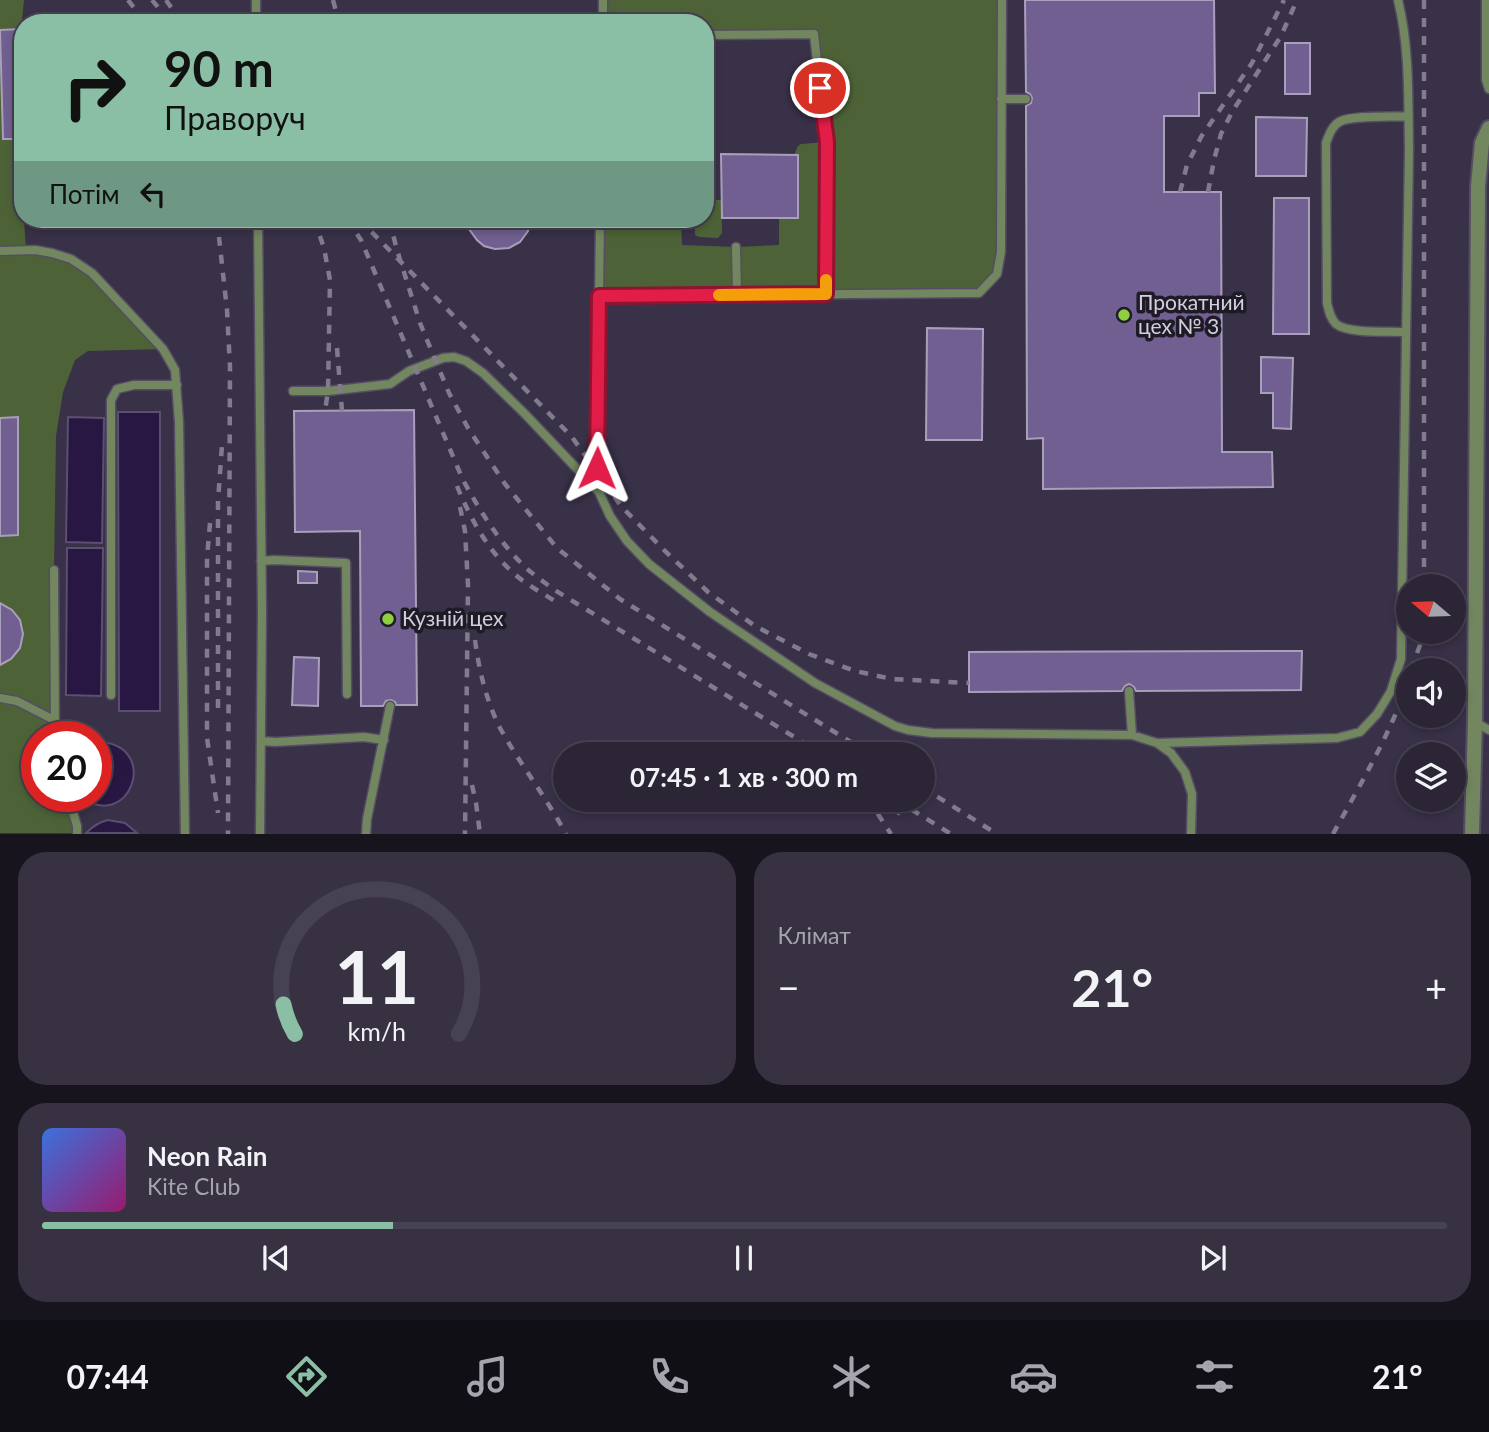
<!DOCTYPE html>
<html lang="uk">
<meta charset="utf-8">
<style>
body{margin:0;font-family:Lato,sans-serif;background:#373142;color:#f1f3f6;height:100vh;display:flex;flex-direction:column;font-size:26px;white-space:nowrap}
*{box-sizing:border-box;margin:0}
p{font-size:23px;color:#a6a5ad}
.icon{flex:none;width:38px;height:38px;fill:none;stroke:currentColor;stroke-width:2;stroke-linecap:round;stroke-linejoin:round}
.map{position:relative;height:834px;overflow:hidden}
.sheet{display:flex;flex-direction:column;gap:18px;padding:18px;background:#18141e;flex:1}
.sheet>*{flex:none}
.guide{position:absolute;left:14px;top:14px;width:700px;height:214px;border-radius:28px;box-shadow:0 4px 10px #0003,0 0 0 2px #474251;background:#8abfa5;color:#111;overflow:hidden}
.needle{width:46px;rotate:289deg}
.buttons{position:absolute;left:1396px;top:574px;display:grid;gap:14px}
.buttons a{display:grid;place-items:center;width:70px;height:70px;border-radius:50%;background:#2b2536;box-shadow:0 4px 10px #0003,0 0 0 2px #474251;font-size:35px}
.speed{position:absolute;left:21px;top:721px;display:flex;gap:14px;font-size:35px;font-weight:700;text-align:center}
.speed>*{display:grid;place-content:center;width:91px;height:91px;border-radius:50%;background:#2b2536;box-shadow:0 4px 10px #0003,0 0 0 2px #474251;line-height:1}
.speed .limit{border:10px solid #d22;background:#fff;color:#111}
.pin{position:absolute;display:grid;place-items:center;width:60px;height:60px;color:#fff;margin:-30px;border:4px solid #fff;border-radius:50%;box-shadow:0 2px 7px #0007}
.me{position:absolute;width:77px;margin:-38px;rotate:1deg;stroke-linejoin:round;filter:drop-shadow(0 0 5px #0008)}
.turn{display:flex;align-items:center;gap:24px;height:147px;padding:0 35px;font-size:32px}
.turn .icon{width:91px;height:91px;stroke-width:2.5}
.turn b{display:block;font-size:49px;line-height:60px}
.then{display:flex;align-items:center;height:66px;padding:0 35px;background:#0003;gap:14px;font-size:26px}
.big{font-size:52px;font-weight:700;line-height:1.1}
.sheet .tile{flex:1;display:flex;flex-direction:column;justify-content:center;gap:10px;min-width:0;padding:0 24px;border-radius:28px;background:#373142}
.sheet .dial{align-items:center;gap:0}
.dial svg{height:182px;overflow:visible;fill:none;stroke:#474251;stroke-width:7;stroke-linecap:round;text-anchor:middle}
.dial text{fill:#f1f3f6;stroke:none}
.song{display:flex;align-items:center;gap:21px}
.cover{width:84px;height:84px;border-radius:10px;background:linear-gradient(135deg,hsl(220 70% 55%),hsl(320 70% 35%))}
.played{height:7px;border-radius:4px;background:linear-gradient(90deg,#8abfa5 25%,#474251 25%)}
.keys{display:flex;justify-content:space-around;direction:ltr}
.heat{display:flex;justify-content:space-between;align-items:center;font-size:38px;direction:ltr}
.sheet .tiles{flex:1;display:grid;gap:18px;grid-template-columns:1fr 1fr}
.tile:last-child{grid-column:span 2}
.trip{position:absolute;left:553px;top:742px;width:382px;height:70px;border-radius:35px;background:#2b2536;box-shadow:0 4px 10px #0003,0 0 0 2px #474251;font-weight:700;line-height:70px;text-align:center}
.tabs{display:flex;height:112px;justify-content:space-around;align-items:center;background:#110f16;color:#a6a5ad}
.tabs .icon{width:49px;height:49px}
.tabs .on{color:#8abfa5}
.tabs b{font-size:32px;color:#f1f3f6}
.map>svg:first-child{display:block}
.green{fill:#4d6337}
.water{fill:#291743;stroke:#5c4e71;stroke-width:2}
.building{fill:#715f91;stroke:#a89fbb;stroke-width:2}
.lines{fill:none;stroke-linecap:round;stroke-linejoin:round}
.lane-casing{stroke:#554d63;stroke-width:11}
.street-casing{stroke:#554d63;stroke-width:18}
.lane{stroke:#72875f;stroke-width:8}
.street{stroke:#72875f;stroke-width:14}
.rail{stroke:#827b8e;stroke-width:4.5;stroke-dasharray:9 9;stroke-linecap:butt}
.route-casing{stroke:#92132f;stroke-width:18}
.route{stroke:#e11d48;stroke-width:12}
.slow{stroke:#f59e0b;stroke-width:12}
.poi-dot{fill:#8fcd41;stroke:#1f1b26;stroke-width:2.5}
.labels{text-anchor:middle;stroke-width:7;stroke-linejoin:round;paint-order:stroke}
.poi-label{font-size:21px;fill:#d3cedd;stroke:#1f1b26;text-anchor:start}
</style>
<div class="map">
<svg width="1489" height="834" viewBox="0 0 1489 834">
<rect width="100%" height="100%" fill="#393148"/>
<path class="green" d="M0,0H24L21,29L23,219H24L26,250L52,253L92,273L163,349L88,351L75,360L63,392L56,436L54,570L55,737H37V796H68L77,833H0Z
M603,0H1001L997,274L979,293L599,296L600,219H681L682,245L736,247L779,245V219L798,218V155H794L798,146L801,144L826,142L814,34L705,35V23H603Z
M709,200H721L722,233L718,238L699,237L695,235V220L697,219H705V217L708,216Z"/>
<path class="water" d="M118,412H160V711H119Z
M68,417L104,418L102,543L66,542Z
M67,548H103L101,696L66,695Z
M101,742C161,747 129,834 80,796H96V744Z
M108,820L125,823L137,833H86C93,826 99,822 108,820Z"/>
<path class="building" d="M1025,0H1214L1215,93H1199V116H1164V192H1221L1222,452H1272L1273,487L1043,489V438L1027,439L1026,106L1031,103L1032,98L1030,94L1026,92Z
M21,29L23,139H3L0,30Z
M1285,43H1310V94H1285Z
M1256,117L1307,118L1306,176H1256Z
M721,154L798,155V218H722Z
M1274,198H1309V334H1273Z
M467,219H531L528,231L520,242L509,248L495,249L484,246L477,240L469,229Z
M927,328L983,329L982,440H926Z
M1261,357L1293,358L1291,429L1273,428V393H1261Z
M414,410L417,705H396L395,702L391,700L386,701L383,706H361L360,531L295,532L294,411Z
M18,417V535L0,536V418Z
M298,571L317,572V583H298Z
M0,603L12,610L20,620L23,634L20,648L11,659L0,665Z
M1302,651L1301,690L1136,691L1134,687L1129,684L1125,686L1122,691L969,692V652Z
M294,657L319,658L318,706L292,705Z"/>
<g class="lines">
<defs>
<path id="lane" d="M256,0V23
M603,0V23
M1486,0V80L1489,89
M705,35L814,34L826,142V294
M1001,99H1026
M258,219L262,612L260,834
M600,219L597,468L599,492L610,516L627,541L649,564L710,612L815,683L895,726L908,730L932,733L1132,735L1157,743L1171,753L1185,772L1192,794L1191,834
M736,247L737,295
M0,251L35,250L52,253L71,259L92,273L163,349L175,370L179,422L185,834
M599,296L979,293L997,274L1001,252L1002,0
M1405,332C1389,331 1348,334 1336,324C1330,318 1329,311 1327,303L1326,143C1329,135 1332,125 1341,121C1355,115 1392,117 1408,116
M293,391H328L390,384L409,371L443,358L454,357L466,361L483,373L525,414L599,492
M261,561L274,560L346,563L347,694
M54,570L55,737
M1129,691L1132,735
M111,695V400L117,389L134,385H177
M0,698L17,701L54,720
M1475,722L1489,730
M261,741L275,742L364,737L384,740
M1157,743L1337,738L1360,732L1377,714L1391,691L1401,659L1409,150C1408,100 1410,49 1398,0
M68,796L77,826V834
M366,834L367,819L390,706"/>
<path id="street" d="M1472,834L1475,722L1478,186L1482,143L1489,128"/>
</defs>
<use href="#lane" class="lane-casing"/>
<use href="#street" class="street-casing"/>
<use href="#lane" class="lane"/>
<use href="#street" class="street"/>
<path class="rail" d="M128,0L146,23
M152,0L171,23
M166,0L182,23
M333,0L339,23
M1424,0V586
M1180,192L1187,165L1201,137L1252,63L1284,0
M1208,192L1214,160L1221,134L1232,112L1281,36L1297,0
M217,219L227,310L230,367L228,834
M314,219L324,248L330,280L328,391L325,411
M347,219L361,240L463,480C480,511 498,540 523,565C532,574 543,581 553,589L822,754
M359,219L572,437L621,506L663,549L708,592L755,626L809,654L855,671L892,679L969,683
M389,219L397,250L420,323L449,393L468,428L505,484L557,548L620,599L870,754
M337,348L342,411
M457,486C471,520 489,553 518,577C529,586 542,593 555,601
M460,507L465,531L468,585L465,834
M210,523L207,558V738L218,813
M475,640C479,670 486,700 500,728C520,764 546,797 566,834
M1411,670L1420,645L1421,632
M218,708V501L222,445
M472,785L476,803L480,834
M922,787L997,834
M866,800L874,808L891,834
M877,800L904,816
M896,800L951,834
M1333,834C1361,783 1391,733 1409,679"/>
</g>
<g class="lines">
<defs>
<path id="route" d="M597,468L599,296L826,294L827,142L820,88"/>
</defs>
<use href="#route" class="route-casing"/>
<use href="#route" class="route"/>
<path class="slow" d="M719,295L826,294V280"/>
</g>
<g class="poi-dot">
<circle cx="1124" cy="315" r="7"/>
<circle cx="388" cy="619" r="7"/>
</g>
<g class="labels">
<g class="poi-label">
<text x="1138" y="310">Прокатний<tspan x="1138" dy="24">цех № 3</tspan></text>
<text x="402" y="626">Кузній цех</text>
</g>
</g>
</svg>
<div class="buttons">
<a><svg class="needle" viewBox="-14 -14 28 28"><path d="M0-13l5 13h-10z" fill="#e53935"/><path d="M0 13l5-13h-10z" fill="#a6a5ad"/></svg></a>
<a><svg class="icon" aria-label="sound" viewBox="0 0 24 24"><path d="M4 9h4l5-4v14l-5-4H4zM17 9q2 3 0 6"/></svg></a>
<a><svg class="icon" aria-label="layers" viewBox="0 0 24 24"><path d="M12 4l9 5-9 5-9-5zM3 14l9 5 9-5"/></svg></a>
</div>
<div class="speed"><div class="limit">20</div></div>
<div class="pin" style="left:820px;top:88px;background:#d93025"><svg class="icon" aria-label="arrive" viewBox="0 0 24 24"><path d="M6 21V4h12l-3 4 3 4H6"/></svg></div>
<svg class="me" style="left:597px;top:468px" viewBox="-20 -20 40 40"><path d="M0-17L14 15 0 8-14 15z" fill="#e11d48" stroke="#fff" stroke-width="4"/></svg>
<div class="trip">07:45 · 1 хв · 300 m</div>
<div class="guide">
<div class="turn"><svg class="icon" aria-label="right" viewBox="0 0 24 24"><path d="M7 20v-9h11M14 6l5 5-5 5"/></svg><div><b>90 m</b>Праворуч</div></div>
<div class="then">Потім<svg class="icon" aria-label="left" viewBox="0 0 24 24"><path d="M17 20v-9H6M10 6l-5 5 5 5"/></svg></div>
</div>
</div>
<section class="sheet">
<div class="tiles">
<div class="tile dial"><svg viewBox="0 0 100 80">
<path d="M14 69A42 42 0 1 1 86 69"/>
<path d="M14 69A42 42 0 0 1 9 56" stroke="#8abfa5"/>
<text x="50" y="56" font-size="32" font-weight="700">11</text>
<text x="50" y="72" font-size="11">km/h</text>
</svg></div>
<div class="tile"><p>Клімат</p>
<div class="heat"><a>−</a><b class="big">21°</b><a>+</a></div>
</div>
<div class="tile">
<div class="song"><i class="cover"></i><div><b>Neon Rain</b><p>Kite Club</p></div></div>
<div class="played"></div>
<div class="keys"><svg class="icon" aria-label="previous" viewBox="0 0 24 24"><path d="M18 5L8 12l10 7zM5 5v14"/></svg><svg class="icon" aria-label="pause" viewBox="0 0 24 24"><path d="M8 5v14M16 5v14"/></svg><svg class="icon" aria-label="next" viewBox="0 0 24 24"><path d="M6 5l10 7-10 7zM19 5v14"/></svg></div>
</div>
</div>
</section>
<nav class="tabs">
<b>07:44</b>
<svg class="icon on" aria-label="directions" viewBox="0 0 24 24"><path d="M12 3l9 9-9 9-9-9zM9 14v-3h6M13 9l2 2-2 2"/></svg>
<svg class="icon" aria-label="music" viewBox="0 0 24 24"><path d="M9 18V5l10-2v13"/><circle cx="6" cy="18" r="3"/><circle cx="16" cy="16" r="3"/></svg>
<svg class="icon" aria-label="phone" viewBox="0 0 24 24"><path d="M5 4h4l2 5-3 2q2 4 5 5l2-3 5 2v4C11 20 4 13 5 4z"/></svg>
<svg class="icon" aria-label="climate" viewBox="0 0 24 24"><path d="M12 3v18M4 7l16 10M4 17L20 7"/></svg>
<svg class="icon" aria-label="car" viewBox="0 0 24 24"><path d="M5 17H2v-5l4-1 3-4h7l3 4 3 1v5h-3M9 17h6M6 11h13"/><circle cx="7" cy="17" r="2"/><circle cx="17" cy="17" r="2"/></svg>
<svg class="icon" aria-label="filters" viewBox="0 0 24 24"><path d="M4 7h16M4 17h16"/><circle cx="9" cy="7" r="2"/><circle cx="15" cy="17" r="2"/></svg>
<b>21°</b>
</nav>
